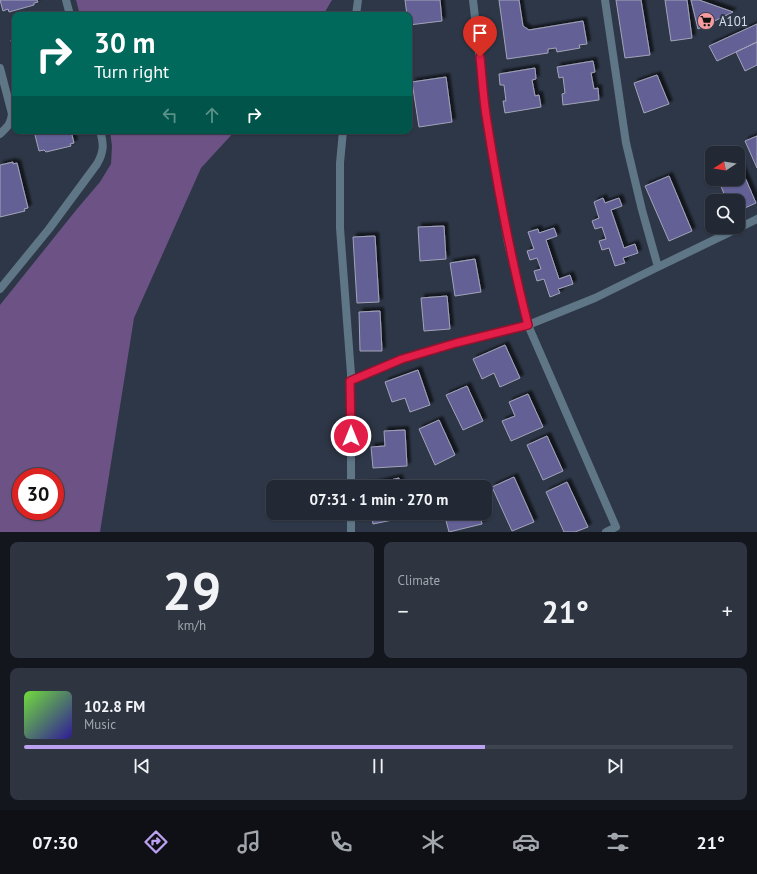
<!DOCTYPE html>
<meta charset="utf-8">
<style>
body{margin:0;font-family:"PT Sans",sans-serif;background:#2e3541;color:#f1f3f6;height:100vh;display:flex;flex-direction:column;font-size:15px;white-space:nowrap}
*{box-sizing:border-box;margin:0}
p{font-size:13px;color:#a2a6ad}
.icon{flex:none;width:22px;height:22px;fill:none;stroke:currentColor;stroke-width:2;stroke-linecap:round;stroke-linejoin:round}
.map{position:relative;height:532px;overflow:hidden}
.panel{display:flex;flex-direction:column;gap:10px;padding:10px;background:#13171d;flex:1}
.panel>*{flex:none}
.banner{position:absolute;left:12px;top:12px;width:400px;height:122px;border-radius:8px;box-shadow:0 1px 3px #0004,0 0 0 1px #3f4550;background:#00695c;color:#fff;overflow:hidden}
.needle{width:26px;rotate:258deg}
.buttons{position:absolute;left:705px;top:146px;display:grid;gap:8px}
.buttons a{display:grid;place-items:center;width:40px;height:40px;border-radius:8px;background:#222935;box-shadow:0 1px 3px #0004,0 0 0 1px #3f4550;font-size:20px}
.speed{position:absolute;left:12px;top:468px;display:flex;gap:8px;font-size:20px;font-weight:700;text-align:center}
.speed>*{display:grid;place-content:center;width:52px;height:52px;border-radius:50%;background:#222935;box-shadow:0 1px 3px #0004,0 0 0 1px #3f4550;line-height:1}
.speed .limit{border:6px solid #d22;background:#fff;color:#111}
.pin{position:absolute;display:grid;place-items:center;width:34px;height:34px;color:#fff;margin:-41px -17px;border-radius:50% 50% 50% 0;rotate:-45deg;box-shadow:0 0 4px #0007}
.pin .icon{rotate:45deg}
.me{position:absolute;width:44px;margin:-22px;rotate:0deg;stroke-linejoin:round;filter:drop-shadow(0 0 3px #0008)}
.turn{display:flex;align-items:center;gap:14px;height:84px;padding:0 16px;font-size:18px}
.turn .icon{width:52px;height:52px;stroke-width:2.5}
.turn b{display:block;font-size:28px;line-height:34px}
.lanes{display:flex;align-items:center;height:38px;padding:0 16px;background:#0003;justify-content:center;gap:20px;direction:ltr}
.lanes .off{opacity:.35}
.big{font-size:30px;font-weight:800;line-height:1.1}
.panel .card{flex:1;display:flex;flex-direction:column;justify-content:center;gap:6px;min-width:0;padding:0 14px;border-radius:8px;background:#2e3541}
.panel .dial{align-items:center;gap:0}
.dial b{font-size:52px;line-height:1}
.song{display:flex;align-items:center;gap:12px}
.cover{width:48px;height:48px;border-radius:6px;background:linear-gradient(135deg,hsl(100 70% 55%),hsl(250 70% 35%))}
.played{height:4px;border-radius:2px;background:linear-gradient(90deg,#bca0f2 65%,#3f4550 65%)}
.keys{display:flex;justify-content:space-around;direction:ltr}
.heat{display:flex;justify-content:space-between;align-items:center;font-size:22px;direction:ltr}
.panel .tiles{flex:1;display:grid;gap:10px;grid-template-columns:1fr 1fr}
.card:last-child{grid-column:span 2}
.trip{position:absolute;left:266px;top:480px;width:226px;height:40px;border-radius:8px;background:#222935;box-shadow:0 1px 3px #0004,0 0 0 1px #3f4550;font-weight:800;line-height:40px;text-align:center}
.tabs{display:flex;height:64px;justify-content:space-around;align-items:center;background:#0e1015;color:#a2a6ad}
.tabs .icon{width:28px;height:28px}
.tabs .on{color:#bca0f2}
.tabs b{font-size:18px;color:#f1f3f6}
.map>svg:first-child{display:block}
.forest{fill:#6d5385;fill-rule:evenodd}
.building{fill:#626095;stroke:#a3a4b9;filter:url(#shadow)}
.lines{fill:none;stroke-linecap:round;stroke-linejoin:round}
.minor{stroke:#5e7686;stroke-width:8}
.route-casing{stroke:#92132f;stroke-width:10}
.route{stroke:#e11d48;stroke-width:7}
.labels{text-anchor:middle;stroke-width:4;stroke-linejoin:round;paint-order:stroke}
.poi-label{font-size:13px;fill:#dae0eb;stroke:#2e3747;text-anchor:start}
</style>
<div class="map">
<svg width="757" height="532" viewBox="0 0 757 532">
<defs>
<filter id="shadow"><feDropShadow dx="3.5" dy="-3.5" stdDeviation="1" flood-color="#0009"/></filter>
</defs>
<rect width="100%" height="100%" fill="#2e3747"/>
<path class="forest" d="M76,0H332L323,15H80Z
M110,131H235L201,168L134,318L100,532H0V305L77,209L100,182L111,164L112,146ZM21,477H55V511H21Z"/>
<path class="building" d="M0,0H37L38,2L34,3V5L9,12L8,9L3,11Z
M405,0H440L442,21L409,25V15H407Z
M499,0H519L523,26L529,30L583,21L587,44L579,45L580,48L557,52L556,48L548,49V53L507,59Z
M616,0H641L650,55L625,58Z
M665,0H687L692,38L671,41Z
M691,0H699L733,12L698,29Z
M757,24V42L717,61L709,46Z
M15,39V58L11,40Z
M757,42V65L745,71L736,52Z
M593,61L595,72L591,73L594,89L598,88L599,100L563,105L562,94L565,93L563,77L559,78L557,67Z
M535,68L536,79L532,80L535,96L539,95L541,107L505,113L503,101H506L504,85H500L499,74Z
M657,75L669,104L644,113L634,83Z
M446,77L452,122L419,127L412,82Z
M34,131H71L74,143L70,144L71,146L46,152L44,150L39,151Z
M757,136V168L745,141Z
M738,161L756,203L738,211V201H727L718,179H738Z
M13,162V164L17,163L28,208L24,209L25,211L0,217V165Z
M669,176L692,231L669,241L645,186Z
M603,198L605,203L619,198L622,206L611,210L624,248L635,244L638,253L623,258L625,263L615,266L609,248L602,250L599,241L606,239L602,227L595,229L592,221L599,218L594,202Z
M444,226L446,259L420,261L418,227Z
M554,228L557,236L546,240L559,279L570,275L573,284L558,289L560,293L550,297L544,279L537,281L534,271L541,269L537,258L530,260L527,251L534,249L528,232L538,229L539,233Z
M375,236L379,302L357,303L353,237Z
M475,259L481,292L455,296L450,263Z
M447,296L450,329L424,331L421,298Z
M380,311L382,351H360L359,312Z
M505,345L520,378L500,387L494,373L482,379L473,359Z
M418,370L430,405L410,412L405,398L392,402L385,382Z
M467,386L483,421L463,430L446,395Z
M528,394L543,427L511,441L502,421L515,416L509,402Z
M439,420L455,455L435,465L419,429Z
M405,430L407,466L373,468L371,447L385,446L384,431Z
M547,436L563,471L543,480L527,445Z
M514,477L534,522L512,531L492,487Z
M399,478L400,484L402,483L403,487H365V486Z
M567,482L588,527L575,532H564L546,492Z
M371,513H406L407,517L373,524Z
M444,513H483L484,518L481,519L482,524L449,532Z"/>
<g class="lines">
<path class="minor" d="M66,0L70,15
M473,0L486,113L508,243L528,325L616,527L606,532
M605,0L626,143L642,210L658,267
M356,15L358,0
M0,68L12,114C11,124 7,127 0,134
M343,131L340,163V228L351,374V487
M0,289L49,229L97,164C104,152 104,144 100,131
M351,381L402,359L456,343L528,325L595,298L658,267L757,219
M351,513V532"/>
</g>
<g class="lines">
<defs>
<path id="route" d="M351,436L350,381L402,359L456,343L528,325C510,255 497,185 486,115C483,95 482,76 480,57"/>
</defs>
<use href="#route" class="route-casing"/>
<use href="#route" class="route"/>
</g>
<defs>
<symbol id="supermarket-disc" viewBox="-11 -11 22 22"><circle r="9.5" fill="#f49b9f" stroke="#2e3747"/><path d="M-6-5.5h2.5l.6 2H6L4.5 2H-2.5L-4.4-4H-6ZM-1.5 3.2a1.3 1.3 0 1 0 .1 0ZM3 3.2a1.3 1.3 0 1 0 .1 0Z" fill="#111"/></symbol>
</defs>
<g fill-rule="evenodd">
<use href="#supermarket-disc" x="696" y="11" width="20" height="20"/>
</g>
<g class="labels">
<g class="poi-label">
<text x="719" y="26">A101</text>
</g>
</g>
</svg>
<div class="buttons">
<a><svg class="needle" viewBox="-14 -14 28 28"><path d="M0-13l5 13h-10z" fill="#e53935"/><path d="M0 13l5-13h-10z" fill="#a2a6ad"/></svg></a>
<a><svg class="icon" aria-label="search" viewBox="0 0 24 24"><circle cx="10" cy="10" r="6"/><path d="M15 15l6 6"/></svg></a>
</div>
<div class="speed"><div class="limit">30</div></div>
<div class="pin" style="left:480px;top:57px;background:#d93025"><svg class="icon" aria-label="arrive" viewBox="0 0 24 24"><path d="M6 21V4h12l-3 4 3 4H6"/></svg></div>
<svg class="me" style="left:351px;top:436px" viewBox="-20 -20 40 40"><circle r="17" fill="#e11d48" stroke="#fff" stroke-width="3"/><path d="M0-11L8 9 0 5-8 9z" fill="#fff"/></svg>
<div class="trip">07:31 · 1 min · 270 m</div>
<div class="banner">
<div class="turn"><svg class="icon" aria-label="right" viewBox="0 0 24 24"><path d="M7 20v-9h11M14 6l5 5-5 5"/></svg><div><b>30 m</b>Turn right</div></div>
<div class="lanes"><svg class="icon off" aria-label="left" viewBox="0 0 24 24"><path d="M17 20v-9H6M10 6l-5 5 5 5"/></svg><svg class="icon off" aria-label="ahead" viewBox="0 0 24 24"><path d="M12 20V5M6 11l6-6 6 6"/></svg><svg class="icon" aria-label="right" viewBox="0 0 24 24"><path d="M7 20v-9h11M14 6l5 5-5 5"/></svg></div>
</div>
</div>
<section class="panel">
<div class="tiles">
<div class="card dial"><b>29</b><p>km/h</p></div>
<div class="card"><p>Climate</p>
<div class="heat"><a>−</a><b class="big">21°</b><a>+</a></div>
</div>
<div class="card">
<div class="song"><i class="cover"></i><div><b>102.8 FM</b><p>Music</p></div></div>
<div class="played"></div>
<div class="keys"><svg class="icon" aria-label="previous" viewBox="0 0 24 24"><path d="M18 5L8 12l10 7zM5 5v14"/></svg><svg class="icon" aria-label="pause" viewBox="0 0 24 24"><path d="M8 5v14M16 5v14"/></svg><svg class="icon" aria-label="next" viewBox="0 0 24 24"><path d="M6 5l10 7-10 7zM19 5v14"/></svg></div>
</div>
</div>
</section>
<nav class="tabs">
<b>07:30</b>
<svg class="icon on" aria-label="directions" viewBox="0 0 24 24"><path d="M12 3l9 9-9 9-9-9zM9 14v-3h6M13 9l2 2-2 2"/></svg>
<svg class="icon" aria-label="music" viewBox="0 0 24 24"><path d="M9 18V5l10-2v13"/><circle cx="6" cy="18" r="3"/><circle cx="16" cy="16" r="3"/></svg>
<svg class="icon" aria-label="phone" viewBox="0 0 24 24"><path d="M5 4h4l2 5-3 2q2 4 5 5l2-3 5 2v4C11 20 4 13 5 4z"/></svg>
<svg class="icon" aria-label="climate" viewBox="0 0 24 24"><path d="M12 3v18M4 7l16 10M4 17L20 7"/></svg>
<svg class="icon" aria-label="car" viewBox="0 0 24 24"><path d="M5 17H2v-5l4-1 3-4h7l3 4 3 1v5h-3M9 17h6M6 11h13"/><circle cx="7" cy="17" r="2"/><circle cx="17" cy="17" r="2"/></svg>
<svg class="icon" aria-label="filters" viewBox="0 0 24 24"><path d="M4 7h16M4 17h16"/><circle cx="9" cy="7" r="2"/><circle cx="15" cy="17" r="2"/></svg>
<b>21°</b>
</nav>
